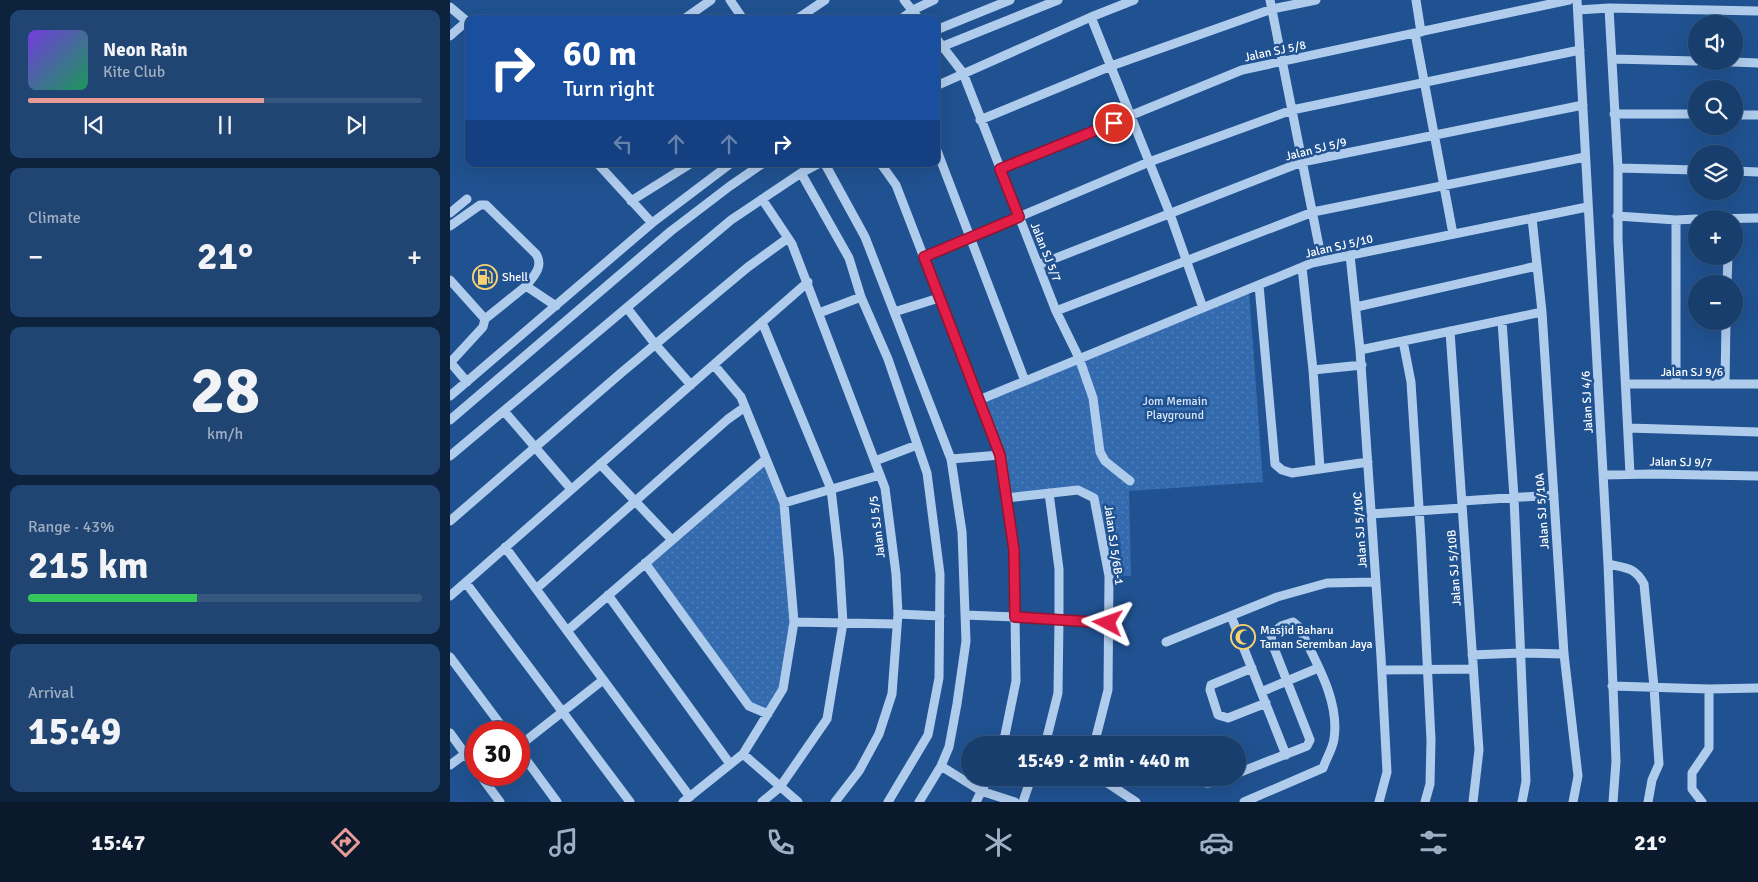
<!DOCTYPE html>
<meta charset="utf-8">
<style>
body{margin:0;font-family:Signika,sans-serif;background:#214572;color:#f1f3f6;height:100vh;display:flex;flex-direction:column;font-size:19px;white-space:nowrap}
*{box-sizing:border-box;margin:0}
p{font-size:16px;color:#9faec2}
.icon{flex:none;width:28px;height:28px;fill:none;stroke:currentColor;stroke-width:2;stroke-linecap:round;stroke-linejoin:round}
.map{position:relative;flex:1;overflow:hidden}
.side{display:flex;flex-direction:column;gap:10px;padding:10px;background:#0d223c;width:450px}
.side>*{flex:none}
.guide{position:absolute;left:15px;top:15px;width:475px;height:152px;border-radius:10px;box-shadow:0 5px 20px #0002,0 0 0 1px #365780;background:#1a4fa0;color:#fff;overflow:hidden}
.buttons{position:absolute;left:1238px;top:15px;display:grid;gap:10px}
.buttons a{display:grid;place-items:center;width:55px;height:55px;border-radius:50%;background:#183e6d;box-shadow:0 5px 20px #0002,0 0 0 1px #365780;font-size:25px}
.speed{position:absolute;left:15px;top:721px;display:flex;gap:10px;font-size:25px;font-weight:700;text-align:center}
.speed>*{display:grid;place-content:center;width:65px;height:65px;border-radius:50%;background:#183e6d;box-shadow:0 5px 20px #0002,0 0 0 1px #365780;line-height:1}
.speed .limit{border:8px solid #d22;background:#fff;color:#111}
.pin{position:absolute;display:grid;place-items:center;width:42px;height:42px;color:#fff;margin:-21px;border:2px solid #fff;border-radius:50%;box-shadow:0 1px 5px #0007}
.me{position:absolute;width:55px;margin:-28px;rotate:274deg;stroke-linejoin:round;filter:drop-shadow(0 0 4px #0008)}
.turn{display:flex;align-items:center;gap:18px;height:105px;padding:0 15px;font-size:22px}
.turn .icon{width:65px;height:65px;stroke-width:2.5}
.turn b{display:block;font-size:35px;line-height:42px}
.lanes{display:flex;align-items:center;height:48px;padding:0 15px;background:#0003;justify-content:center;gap:25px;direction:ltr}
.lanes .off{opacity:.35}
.big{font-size:38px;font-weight:700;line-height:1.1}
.side .tile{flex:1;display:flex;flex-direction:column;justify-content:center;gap:8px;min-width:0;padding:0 18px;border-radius:10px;background:#214572}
.side .dial{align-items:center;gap:0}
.dial b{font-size:65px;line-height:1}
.song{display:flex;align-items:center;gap:15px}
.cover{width:60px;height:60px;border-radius:8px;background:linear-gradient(135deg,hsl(260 70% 55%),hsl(150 70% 35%))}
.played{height:5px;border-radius:2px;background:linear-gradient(90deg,#e69b98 60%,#365780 60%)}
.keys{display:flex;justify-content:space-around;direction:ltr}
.heat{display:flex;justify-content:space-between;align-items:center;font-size:28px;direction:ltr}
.charge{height:8px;border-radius:4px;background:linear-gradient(90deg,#34c759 43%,#365780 0)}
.trip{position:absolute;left:511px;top:736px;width:285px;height:50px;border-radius:25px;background:#183e6d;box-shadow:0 5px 20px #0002,0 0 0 1px #365780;font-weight:700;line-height:50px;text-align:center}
.dock{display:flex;height:80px;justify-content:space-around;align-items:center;background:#0a192c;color:#9faec2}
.dock .icon{width:35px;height:35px}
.dock .selected{color:#e69b98}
.dock b{font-size:22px;color:#f1f3f6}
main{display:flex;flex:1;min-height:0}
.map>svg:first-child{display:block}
.park{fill:url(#park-dots)}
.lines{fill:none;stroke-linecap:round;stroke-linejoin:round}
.minor{stroke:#b0cced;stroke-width:9}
.route-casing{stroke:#92132f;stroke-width:12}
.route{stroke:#e11d48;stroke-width:9}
.labels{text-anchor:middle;stroke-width:5;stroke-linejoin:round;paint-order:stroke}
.street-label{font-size:12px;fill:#fff;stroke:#205291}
.poi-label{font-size:12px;fill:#fff;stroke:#205291;text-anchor:start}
.park-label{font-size:12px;fill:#d6e6f9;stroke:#205291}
</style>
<main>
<section class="side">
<div class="tile">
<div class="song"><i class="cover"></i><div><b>Neon Rain</b><p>Kite Club</p></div></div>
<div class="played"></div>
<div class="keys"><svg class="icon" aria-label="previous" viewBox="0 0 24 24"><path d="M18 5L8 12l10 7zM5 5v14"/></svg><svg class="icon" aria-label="pause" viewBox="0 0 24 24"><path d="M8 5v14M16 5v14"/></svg><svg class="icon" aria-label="next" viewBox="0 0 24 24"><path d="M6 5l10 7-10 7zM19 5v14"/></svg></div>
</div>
<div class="tile"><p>Climate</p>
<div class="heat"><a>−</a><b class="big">21°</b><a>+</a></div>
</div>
<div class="tile dial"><b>28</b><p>km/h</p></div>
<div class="tile"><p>Range · 43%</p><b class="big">215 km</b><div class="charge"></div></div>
<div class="tile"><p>Arrival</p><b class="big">15:49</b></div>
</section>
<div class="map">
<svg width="1308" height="802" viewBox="0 0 1308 802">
<defs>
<pattern id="park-dots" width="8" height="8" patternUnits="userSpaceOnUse" patternTransform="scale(1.25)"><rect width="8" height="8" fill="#336bae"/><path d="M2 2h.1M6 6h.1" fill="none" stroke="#5281ba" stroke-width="1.8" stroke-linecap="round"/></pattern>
</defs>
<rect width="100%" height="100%" fill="#205291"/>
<path class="park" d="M799,291L813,482L679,491L681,576L661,575L646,497L628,488L559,496L532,401Z
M315,462L333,503L343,623L332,688L317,711L300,704L198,563Z"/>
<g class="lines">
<path class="minor" d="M280,0L293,19
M454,0L469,19
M820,0L872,261
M966,0L971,32
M1127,0L1158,564L1166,761L1163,802
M0,7L19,23
M1159,8L1168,168V240L1180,474
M1128,10L1159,8L1308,11
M641,17L720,214L753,308
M234,19L261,0
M347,19L375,0
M451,19L463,10L484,0
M486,30L560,0
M965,33L1003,234
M0,36L17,21
M486,38L513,73L606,311L629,358L643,398L650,452L655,461L680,481
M486,49L608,0
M1162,59L1246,61
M1259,61L1308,63
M486,86L641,17L684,0
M1164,114H1246
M1284,115H1308
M530,120L661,66L822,9L866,0
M486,148L575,381
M148,164L202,223
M375,164L415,237L501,459L512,532L516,641L507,704L499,747L491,766L469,802
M431,164L446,185L550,455L564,550L566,681L553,745
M1168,168L1246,170
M550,169L792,70L1119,0
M1284,171L1308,172
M351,173L399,258L411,297L438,359L477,473L490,574L489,678L478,735L438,802
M312,199L342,244L435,488L446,574L448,614L442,694L429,734L409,771L385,802
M181,201L240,164
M0,213L17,199
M1167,216L1226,220L1246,219
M1082,218L1092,312L1114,654L1128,776L1123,802
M1259,219L1308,218
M0,226L30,205H36L86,254C94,266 84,276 76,286L106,306
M900,255L910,350L931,657L937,772L929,802
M474,257L699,162L842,110L1130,50
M588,265L852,162L1133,105
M852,267L863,370L870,468
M0,280L35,319L33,327L0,363
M1277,284L1278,256
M809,285L825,464L832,470L842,473L918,462
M906,307L1087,266
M177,308L205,344L241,385
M606,311L863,212L1135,157
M444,312L489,298
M369,313L411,297
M35,319L76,286
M1052,321L1064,497L1076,781L1072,802
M1000,331L1029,750L1023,802
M953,341L961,382L971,539L981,740L980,784L975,802
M910,350L1092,312
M0,362L17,382
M863,370L912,365
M1177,384H1308
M1226,384V220
M1275,384L1276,321
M0,396L202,223L280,164
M529,400L862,263L1137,207
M54,411L121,489
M0,420L221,231L280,186L312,164
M1178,428L1308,432
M0,456L281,220L351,173L368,164
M501,459L550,455
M425,461L467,445
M150,464L222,540
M1153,475L1202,474L1308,476
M556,498L628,490L644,498L659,576L658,690L644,745
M1012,501L1104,495
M334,503L430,475
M921,514L1012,508
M0,521L171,373L298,267L338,238
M55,547L240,797
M195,563L299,706L318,714
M1158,564C1176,568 1185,567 1194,584L1204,687L1209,764L1202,780L1198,802
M16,583L180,802
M86,589L278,419L295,407
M158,595L280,764
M0,596L358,282
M448,614L490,616
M515,615L565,617L658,623
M781,616L836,755
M344,622L446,624
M117,631L316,459
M716,642L827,597L877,583L926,582
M1022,655L1070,653L1114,654
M0,657L56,732
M802,668L761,685L760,690L768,715L778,718L816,703
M932,670L1023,669
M1162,686L1259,689L1308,688
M811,692L868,668
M0,733L26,769
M595,745L608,693L609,620V569L599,493
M69,746L153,680
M69,750L107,802
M293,754L348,802
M0,765L15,754
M491,766L531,791L565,802
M788,773L857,746L860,740L822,643L821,635L831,626L843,622L849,627C865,661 890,700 884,739C883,748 876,759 873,768L794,802
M30,775L50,802
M650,778L686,802
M744,778C756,787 763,782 776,778
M233,802L293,754L333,689L344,622L334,503L291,397L264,365
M312,802L330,787L377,719L393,623L389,558L381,489L312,322
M526,802L538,778
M573,802L581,778
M1252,802L1242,789V773L1259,748V689"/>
</g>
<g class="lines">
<defs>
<path id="route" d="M658,623L565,617L564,550L550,455L474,257L569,217L550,169L664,123"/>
</defs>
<use href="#route" class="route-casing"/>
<use href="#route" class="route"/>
</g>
<defs>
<symbol id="fuel-ring" viewBox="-11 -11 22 22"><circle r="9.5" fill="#205291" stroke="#fad271" stroke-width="1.5"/><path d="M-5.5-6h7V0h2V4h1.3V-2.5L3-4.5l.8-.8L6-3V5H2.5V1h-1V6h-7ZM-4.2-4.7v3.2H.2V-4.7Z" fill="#fad271"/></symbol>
<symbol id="mosque-ring" viewBox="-11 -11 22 22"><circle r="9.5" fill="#205291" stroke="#fad271" stroke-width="1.5"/><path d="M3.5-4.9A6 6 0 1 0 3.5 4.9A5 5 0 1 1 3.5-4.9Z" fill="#fad271"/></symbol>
</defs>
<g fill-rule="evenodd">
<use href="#fuel-ring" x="21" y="263" width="28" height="28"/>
<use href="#mosque-ring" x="779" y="623" width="28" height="28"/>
</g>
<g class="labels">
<g class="street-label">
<text transform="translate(825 51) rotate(-12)" y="4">Jalan SJ 5/8</text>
<text transform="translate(866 149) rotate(-14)" y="4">Jalan SJ 5/9</text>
<text transform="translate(889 246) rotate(-13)" y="4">Jalan SJ 5/10</text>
<text transform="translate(596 252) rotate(68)" y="4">Jalan SJ 5/7</text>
<text x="1242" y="376">Jalan SJ 9/6</text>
<text transform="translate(1137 402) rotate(-93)" y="4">Jalan SJ 4/6</text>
<text transform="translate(1231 462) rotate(1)" y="4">Jalan SJ 9/7</text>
<text transform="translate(1092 511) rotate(-94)" y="4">Jalan SJ 5/10A</text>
<text transform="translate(427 527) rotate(-97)" y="4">Jalan SJ 5/5</text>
<text transform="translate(910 530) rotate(-94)" y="4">Jalan SJ 5/10C</text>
<text transform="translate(664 545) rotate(82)" y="4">Jalan SJ 5/6B-1</text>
<text transform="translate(1004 568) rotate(-94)" y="4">Jalan SJ 5/10B</text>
</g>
<g class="poi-label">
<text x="52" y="281">Shell</text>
<text x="810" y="634">Masjid Baharu<tspan x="810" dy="14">Taman Seremban Jaya</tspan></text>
</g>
<g class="park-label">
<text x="725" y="405">Jom Memain<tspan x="725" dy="14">Playground</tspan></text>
</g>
</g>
</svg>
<div class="buttons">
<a><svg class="icon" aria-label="sound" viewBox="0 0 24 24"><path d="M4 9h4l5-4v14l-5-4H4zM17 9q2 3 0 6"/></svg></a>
<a><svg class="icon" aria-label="search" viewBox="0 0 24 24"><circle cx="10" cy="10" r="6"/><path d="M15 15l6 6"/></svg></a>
<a><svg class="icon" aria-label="layers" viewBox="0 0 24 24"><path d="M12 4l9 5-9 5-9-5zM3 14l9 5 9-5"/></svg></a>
<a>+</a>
<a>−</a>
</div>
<div class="speed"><div class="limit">30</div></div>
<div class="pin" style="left:664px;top:123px;background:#d93025"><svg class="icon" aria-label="arrive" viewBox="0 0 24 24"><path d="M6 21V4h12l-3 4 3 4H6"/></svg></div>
<svg class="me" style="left:658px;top:623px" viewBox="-20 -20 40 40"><path d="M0-17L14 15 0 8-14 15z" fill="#e11d48" stroke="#fff" stroke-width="4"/></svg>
<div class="trip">15:49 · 2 min · 440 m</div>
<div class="guide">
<div class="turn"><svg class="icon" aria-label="right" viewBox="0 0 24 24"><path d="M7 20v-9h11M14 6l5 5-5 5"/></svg><div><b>60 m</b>Turn right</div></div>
<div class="lanes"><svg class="icon off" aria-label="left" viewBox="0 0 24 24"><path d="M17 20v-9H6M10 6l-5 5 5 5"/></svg><svg class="icon off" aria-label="ahead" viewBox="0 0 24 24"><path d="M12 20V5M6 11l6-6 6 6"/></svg><svg class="icon off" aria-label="ahead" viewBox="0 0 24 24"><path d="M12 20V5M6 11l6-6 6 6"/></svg><svg class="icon" aria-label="right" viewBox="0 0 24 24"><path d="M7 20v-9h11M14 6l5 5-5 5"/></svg></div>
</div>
</div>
</main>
<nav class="dock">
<b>15:47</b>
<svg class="icon selected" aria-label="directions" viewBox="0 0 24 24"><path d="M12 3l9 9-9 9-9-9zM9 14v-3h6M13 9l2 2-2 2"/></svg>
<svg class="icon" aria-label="music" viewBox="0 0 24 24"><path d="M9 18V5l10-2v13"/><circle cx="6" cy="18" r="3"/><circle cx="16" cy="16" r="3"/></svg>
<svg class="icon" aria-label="phone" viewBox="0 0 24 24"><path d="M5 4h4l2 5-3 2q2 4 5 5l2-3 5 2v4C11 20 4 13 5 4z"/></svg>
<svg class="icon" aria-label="climate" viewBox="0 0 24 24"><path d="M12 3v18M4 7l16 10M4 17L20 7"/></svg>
<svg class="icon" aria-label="car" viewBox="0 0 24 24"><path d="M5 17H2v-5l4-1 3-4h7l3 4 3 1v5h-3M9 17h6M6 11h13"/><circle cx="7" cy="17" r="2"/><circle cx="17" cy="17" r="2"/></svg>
<svg class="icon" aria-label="filters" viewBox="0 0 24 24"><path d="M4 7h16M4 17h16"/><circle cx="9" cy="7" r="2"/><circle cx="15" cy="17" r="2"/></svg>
<b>21°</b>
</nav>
